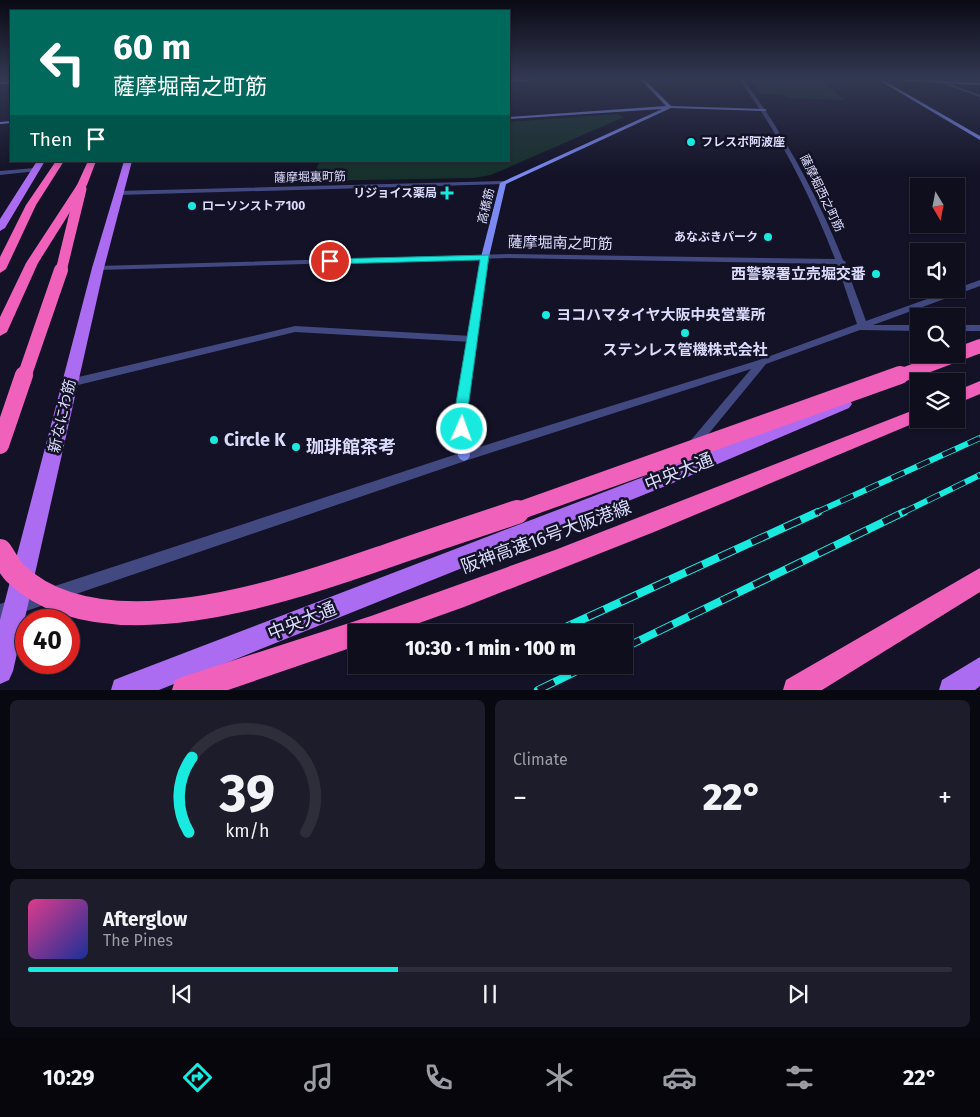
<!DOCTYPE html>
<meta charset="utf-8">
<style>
body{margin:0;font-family:"Fira Sans","Noto Sans JP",sans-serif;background:#1c1c2a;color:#f1f3f6;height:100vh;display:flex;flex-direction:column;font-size:19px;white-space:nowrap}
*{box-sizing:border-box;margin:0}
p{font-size:16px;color:#9b9ca4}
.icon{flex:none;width:28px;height:28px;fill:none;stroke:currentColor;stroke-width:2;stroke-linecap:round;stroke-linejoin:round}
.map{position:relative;height:690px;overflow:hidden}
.panel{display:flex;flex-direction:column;gap:10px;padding:10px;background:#080810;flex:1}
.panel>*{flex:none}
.hud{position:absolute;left:10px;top:10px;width:500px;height:152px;border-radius:0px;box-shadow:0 1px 4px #0004,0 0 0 1px #2e2e3b;background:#00695c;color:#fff;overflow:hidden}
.needle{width:32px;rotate:170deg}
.tools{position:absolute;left:910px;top:178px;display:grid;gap:10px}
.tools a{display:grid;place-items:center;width:55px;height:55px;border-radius:0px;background:#0e0e1d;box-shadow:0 1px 4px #0004,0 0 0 1px #2e2e3b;font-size:25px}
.speed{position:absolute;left:15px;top:609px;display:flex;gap:10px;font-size:25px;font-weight:700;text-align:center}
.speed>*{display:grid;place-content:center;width:65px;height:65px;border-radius:50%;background:#0e0e1d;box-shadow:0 1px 4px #0004,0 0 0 1px #2e2e3b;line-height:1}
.speed .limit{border:8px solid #d22;background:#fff;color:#111}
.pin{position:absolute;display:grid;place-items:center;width:42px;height:42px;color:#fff;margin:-21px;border:2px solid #fff;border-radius:50%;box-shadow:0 1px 5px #0007}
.me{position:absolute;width:55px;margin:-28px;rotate:2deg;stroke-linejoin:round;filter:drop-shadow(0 0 4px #0008)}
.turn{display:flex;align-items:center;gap:18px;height:105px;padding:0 20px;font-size:22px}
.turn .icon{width:65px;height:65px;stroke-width:2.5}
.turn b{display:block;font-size:35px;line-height:42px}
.then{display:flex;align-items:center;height:48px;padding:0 20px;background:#0003;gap:10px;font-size:19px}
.big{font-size:38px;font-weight:800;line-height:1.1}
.panel .widget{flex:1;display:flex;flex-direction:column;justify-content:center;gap:8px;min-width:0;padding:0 18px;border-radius:8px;background:#1c1c2a}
.panel .dial{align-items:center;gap:0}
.dial svg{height:130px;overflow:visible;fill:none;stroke:#2e2e3b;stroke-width:7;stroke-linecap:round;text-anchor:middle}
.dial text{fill:#f1f3f6;stroke:none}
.song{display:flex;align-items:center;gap:15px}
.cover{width:60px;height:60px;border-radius:8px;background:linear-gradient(135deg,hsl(330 70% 55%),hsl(230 70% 35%))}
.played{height:5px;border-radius:2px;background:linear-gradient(90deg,#19eae0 40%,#2e2e3b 40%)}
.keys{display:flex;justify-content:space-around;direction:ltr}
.heat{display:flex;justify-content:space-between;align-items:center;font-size:28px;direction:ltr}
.panel .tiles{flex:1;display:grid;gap:10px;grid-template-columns:1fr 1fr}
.widget:last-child{grid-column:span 2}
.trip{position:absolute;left:348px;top:624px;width:285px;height:50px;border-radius:0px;background:#0e0e1d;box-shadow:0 1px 4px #0004,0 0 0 1px #2e2e3b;font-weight:800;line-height:50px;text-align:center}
.tab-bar{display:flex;height:80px;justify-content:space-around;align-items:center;background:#06060c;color:#9b9ca4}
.tab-bar .icon{width:35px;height:35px}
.tab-bar .active{color:#19eae0}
.tab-bar b{font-size:22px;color:#f1f3f6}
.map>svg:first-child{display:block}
.green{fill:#16302b}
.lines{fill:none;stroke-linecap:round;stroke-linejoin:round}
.lane{fill:#424981;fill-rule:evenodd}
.street{fill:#424981;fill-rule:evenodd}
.secondary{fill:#7b8af3;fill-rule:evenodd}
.primary{fill:#ac6cf1;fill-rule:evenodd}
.highway{fill:#f061bb;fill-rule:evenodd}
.rail-far1-casing{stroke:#19eae0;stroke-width:6}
.rail-casing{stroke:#19eae0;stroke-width:8}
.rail-far1{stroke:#131227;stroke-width:4.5;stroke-dasharray:14;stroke-linecap:butt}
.rail{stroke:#131227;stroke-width:6;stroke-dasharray:18;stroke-linecap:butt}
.highway-bridge-far4{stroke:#f061bb;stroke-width:8}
.highway-bridge-far3{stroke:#f061bb;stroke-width:11}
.highway-bridge-far2{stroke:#f061bb;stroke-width:14}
.highway-bridge-far1{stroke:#f061bb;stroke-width:18}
.highway-bridge{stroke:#f061bb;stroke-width:24}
.route{fill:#19eae0;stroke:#109892}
.poi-dot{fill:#19eae0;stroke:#131227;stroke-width:2}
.labels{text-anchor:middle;stroke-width:5;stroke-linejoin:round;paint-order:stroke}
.far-poi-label{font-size:12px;font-weight:bold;fill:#dbdcfc;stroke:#131227;text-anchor:start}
.far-street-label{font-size:12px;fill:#dbdcfc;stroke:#131227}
.street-label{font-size:15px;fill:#dbdcfc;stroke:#131227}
.poi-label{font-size:15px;font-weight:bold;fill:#dbdcfc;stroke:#131227;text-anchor:end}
.near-poi-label{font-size:18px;font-weight:bold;fill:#dbdcfc;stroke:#131227;text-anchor:start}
.near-street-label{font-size:18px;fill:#dbdcfc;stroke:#131227}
</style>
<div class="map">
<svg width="980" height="690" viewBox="0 0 980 690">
<rect width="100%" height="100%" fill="#131227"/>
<path class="green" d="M750,79H818L845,100L787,98L784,95L762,94Z
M617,114L624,117L491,175L474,178L310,181L320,161H509V122Z"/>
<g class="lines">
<path class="lane" d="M295,326L472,336L477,339L472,342L295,332L70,387L66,386L65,383L66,380L70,379Z"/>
<path class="street" d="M739,79H743C785,135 817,195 843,260L846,262L845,264L866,321L980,280V286L873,325H919V331L860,330L766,364L696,449L692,451L688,449L686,446L751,369L468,460L0,620V604L460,453L759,360L857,324L837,264L509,258L98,270L94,268L98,266L509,254L835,259C810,194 780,136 739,79Z
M939,80L980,95V97L938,82Z
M35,168L38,170L37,171L0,175V171Z
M503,181L506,183L505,184L118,195L115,193L118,191Z
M956,325H980V331H956Z"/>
<path class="secondary" d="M530,79H544L509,82V80Z
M640,79H644L671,106L765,109L767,110L765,111L671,108L506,184L489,257L467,415L470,456L468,459L464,461L460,459L458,456L455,415L481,257L500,183L662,109L509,119V117L666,106Z
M877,79H881L980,136V140Z
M892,79L980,83V85L894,80Z
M11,81V83L0,84V82Z
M11,121V123L0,124V122Z"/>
<path class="primary" d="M37,161H45L5,228L0,231V219Z
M124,161H132L104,268L13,671L9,680L0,684V620L92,268Z
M843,398L849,400L852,404L849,408L673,483L159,690H111L114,680L124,676L659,471Z
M980,657V686L975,690H939L942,680Z"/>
<path class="highway" d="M56,161H64L36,205L6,269L0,273V257L26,205Z
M88,161H96L87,185L38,263L7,332L0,336V317L26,263L77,185Z
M980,381V394L956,404V391Z
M919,408V419H924L654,532L464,607L394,632H356V646L228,690H172L175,680L185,676L371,616L555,550Z
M980,568V592L822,690H783L786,680Z"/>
<defs>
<path id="rail-far1" d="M815,513L980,438
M902,513L980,475"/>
<path id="rail" d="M555,632L818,512
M624,648L904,512
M538,690L589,665"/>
</defs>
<use href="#rail-far1" class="rail-far1-casing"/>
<use href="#rail" class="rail-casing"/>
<use href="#rail-far1" class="rail-far1"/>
<use href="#rail" class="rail"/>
<path class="highway-bridge-far4" d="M81,190L82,185"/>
<path class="highway-bridge-far3" d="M61,271L81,189"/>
<path class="highway-bridge-far2" d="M24,377L61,270
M897,377L980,346"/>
<path class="highway-bridge-far1" d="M0,445L24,375
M513,513L900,375"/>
<path class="highway-bridge" d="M0,551C5,558 9,567 15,573C101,656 288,590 384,557C429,541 473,527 517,512"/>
</g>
<linearGradient id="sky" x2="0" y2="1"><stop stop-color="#0a0a15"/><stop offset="0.45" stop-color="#333952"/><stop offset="1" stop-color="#333952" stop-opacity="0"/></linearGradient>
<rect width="980" height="175" fill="url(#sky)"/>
<path class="route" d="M489,255L467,415L469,429L462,434L455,429L454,415L480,260L330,264L325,261L330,259Z"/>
<g class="poi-dot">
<circle cx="691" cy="142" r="5"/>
<path d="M444.5 185.5h5v5h5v5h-5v5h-5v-5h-5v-5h5z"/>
<circle cx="192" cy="206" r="5"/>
<circle cx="768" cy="237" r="5"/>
<circle cx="876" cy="274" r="5"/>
<circle cx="546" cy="315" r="5"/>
<circle cx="685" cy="333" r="5"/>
<circle cx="214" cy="440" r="5"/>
<circle cx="296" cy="447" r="5"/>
</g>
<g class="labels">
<g class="far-poi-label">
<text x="701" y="146">フレスポ阿波座</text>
<text x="437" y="197" text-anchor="end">リジョイス薬局</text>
<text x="202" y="210">ローソンストア100</text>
<text x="758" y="241" text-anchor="end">あなぶきパーク</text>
</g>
<g class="far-street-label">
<text transform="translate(310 177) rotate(-1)" y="4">薩摩堀裏町筋</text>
<text transform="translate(822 193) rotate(64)" y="4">薩摩堀西之町筋</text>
<text transform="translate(486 206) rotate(-77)" y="4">高橋筋</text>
</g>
<g class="street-label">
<text transform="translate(560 243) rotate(1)" y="5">薩摩堀南之町筋</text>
<text transform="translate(62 416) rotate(-77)" y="5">新なにわ筋</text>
</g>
<g class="poi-label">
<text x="866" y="279">西警察署立売堀交番</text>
<text x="556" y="320" text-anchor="start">ヨコハマタイヤ大阪中央営業所</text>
<text x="685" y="355" text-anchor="middle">ステンレス管機株式会社</text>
</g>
<g class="near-poi-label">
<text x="224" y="446">Circle K</text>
<text x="306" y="453">珈琲館茶考</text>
</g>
<g class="near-street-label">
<text transform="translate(679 472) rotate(-22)" y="6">中央大通</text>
<text transform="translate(546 537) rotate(-20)" y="6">阪神高速16号大阪港線</text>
<text transform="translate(302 621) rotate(-22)" y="6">中央大通</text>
</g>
</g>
</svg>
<div class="tools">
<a><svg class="needle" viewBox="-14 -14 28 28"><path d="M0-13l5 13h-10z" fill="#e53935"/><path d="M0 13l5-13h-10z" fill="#9b9ca4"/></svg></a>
<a><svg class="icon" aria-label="sound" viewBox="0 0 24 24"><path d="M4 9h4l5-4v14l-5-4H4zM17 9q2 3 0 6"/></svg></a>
<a><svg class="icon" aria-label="search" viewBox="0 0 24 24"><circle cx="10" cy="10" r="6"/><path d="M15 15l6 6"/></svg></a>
<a><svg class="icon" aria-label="layers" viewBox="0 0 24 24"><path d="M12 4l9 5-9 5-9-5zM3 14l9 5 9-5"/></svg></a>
</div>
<div class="speed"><div class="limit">40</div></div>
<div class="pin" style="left:330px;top:261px;background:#d93025"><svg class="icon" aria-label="arrive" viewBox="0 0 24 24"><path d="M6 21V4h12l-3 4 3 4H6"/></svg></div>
<svg class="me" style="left:462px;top:429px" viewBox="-20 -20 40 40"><circle r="17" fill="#19eae0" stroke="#fff" stroke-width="3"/><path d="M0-11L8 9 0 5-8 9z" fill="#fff"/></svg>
<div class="trip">10:30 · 1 min · 100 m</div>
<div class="hud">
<div class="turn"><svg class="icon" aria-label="left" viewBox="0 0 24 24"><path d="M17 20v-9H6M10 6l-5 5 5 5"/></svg><div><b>60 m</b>薩摩堀南之町筋</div></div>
<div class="then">Then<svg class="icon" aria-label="arrive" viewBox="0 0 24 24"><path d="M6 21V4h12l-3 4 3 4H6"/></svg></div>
</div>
</div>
<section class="panel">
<div class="tiles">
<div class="widget dial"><svg viewBox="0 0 100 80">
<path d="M14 69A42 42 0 1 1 86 69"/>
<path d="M14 69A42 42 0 0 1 16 23" stroke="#19eae0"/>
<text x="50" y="56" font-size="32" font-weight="700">39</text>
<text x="50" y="72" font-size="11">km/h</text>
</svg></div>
<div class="widget"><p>Climate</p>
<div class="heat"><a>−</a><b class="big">22°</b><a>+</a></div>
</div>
<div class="widget">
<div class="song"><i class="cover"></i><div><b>Afterglow</b><p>The Pines</p></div></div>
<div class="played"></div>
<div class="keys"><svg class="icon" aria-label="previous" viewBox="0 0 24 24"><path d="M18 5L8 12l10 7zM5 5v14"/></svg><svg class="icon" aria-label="pause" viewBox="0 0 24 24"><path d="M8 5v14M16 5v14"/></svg><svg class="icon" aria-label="next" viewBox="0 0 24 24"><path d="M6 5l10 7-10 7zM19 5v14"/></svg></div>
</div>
</div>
</section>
<nav class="tab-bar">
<b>10:29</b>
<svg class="icon active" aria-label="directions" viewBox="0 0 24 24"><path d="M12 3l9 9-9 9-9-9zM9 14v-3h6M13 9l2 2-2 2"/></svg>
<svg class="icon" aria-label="music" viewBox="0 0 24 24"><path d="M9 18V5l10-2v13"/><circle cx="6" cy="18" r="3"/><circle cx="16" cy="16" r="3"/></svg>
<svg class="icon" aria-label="phone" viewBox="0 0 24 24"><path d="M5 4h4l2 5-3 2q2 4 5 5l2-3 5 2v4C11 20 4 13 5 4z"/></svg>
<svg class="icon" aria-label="climate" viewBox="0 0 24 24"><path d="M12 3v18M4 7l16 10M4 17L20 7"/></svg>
<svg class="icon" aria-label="car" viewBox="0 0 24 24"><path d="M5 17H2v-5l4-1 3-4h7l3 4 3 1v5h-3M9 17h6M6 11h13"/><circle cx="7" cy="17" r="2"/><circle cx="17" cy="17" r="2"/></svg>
<svg class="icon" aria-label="filters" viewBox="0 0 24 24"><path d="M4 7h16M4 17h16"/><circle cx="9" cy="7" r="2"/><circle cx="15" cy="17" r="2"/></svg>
<b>22°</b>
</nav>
